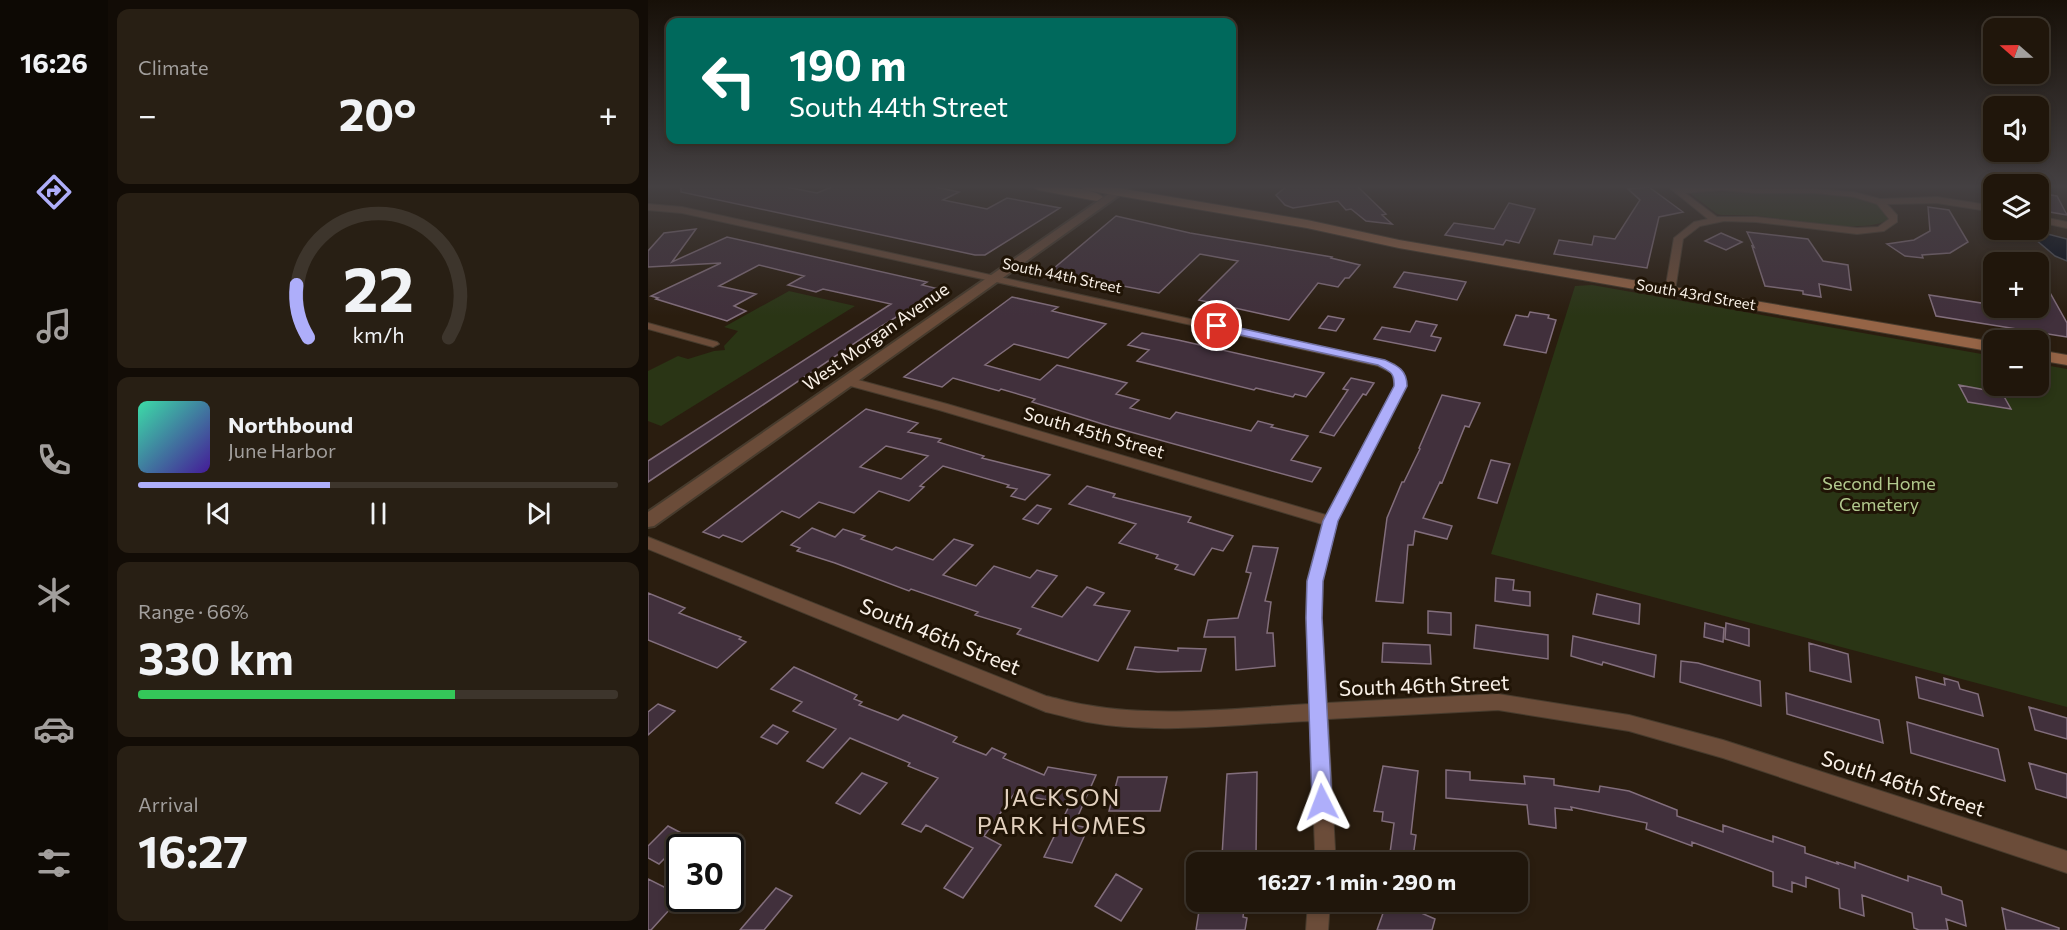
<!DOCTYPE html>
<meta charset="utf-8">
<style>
body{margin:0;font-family:Commissioner,sans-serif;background:#281f14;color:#f1f3f6;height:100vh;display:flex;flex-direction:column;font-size:22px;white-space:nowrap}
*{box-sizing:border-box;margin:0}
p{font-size:20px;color:#a29f9d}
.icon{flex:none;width:33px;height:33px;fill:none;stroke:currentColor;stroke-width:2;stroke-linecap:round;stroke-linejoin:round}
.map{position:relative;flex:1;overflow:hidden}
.side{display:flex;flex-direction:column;gap:9px;padding:9px;background:#120c06;width:540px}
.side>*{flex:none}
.guide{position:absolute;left:18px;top:18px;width:570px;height:126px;border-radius:12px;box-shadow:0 3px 9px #0003,0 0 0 2px #3d352c;background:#00695c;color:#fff;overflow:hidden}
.needle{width:39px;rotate:290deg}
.tools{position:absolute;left:1335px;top:18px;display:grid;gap:12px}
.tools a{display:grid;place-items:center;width:66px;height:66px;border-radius:12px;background:#20160b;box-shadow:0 3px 9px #0003,0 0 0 2px #3d352c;font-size:30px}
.speed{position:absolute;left:18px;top:834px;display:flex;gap:12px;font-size:30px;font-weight:700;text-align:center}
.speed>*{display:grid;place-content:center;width:78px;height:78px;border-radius:50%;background:#20160b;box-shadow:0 3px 9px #0003,0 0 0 2px #3d352c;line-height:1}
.speed .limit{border:3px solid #111;border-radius:9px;background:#fff;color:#111}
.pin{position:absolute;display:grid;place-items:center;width:51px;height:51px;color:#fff;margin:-26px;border:3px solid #fff;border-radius:50%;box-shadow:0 2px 6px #0007}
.me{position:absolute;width:66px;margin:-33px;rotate:357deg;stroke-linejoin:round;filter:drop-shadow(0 0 4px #0008)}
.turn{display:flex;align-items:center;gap:21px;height:126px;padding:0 24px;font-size:27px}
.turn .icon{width:78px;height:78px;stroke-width:2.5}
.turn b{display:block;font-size:42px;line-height:51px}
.big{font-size:45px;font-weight:700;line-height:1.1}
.side .tile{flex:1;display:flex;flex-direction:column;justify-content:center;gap:9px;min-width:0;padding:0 21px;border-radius:12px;background:#281f14}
.side .dial{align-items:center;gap:0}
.dial svg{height:156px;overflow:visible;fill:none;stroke:#3d352c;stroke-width:7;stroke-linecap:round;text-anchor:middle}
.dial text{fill:#f1f3f6;stroke:none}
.song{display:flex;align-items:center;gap:18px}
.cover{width:72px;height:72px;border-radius:9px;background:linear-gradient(135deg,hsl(160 70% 55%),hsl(260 70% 35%))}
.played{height:6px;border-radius:3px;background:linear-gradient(90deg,#aeaefa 40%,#3d352c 40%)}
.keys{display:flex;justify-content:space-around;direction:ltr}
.heat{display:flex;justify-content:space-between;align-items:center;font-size:33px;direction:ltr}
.charge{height:9px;border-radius:4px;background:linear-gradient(90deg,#34c759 66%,#3d352c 0)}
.trip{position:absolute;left:538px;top:852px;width:342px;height:60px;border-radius:12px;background:#20160b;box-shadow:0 3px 9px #0003,0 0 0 2px #3d352c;font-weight:700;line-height:60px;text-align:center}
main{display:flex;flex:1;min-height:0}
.menu{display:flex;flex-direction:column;width:108px;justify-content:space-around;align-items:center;background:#0d0904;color:#a29f9d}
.menu .icon{width:42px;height:42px}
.menu .current{color:#aeaefa}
.menu b{font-size:27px;color:#f1f3f6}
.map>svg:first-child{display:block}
.green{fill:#2a3515}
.water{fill:#000919;stroke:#4b4e57;stroke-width:1.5}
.building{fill:#41303c;stroke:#826e7c;stroke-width:1.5;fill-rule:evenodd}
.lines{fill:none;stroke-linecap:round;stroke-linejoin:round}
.minor-casing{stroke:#473b2d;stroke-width:2}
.tertiary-casing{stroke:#473b2d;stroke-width:4}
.secondary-casing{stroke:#473b2d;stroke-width:2}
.minor{fill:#6b4c39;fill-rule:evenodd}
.tertiary{fill:#6b4c39;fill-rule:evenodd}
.secondary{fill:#956446;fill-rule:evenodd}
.route{fill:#aeaefa;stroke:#7171a2;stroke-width:1.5}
.labels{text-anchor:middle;stroke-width:6;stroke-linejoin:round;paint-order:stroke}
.far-street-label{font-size:15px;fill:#f9f0e7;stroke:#201406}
.street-label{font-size:18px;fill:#f9f0e7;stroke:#201406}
.park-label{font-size:18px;fill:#b2c98e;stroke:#201406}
.near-street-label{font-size:21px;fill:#f9f0e7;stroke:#201406}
.near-neighbourhood-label{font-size:24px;letter-spacing:1.5px;fill:#e3d1bf;stroke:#201406}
</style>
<main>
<nav class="menu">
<b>16:26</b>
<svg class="icon current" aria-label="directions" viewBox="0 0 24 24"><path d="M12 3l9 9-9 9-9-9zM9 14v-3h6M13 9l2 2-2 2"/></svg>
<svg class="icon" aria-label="music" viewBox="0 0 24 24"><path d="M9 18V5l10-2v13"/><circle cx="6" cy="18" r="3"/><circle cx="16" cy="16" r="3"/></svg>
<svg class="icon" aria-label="phone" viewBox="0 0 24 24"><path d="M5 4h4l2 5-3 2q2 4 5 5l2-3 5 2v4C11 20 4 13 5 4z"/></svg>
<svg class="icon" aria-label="climate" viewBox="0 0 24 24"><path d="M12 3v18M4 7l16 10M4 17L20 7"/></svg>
<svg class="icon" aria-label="car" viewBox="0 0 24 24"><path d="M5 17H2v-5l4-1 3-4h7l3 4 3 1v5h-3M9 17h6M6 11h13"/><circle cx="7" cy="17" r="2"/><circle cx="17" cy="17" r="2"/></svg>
<svg class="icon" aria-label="filters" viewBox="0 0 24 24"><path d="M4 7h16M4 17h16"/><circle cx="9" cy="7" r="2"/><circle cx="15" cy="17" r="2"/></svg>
</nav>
<section class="side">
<div class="tile"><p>Climate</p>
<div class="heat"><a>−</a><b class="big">20°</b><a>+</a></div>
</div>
<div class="tile dial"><svg viewBox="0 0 100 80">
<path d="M14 69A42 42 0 1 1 86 69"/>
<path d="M14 69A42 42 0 0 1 8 42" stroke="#aeaefa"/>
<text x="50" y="56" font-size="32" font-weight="700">22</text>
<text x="50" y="72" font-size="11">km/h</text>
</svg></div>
<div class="tile">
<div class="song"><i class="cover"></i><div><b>Northbound</b><p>June Harbor</p></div></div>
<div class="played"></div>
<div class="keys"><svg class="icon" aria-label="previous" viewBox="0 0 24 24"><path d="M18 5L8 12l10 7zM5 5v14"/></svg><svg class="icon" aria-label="pause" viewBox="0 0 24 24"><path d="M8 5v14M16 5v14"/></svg><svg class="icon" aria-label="next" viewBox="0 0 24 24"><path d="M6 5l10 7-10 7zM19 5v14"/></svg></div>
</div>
<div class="tile"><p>Range · 66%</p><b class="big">330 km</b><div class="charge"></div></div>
<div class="tile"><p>Arrival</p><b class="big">16:27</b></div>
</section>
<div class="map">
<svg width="1419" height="930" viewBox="0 0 1419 930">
<rect width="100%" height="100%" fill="#2a1d0f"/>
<path class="green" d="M1056,191C1079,191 1102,194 1125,194C1159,195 1222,185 1242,218C1223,236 1138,219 1112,216C1099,215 1087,215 1074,215L1069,214L1042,193Z
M944,285L1345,356L1346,386H1390L1391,364L1419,369V707L843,554L927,286Z
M141,291L207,306L13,426L0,421V371L30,356L40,359L66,351L77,350L76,346L90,331L76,327Z"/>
<path class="water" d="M1384,230L1419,239V261L1407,256L1381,234Z"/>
<path class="building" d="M33,186H133L169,193L186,186H283L311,192L295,200L339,209L359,198L412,208L337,255H327L33,192Z
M639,186H709L738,214L734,215L744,224L718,221L703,209L698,210L690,201L645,208L637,205L628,195Z
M1001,187L1035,212L1011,217L999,268L906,254L911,240L944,245L946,236L967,239L992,200L980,189Z
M1390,193L1409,196L1419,215L1390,210Z
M861,203L887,209L871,243L858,240L855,245L797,235L806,223L846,229Z
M1280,207L1301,210L1320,242L1302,253L1274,255L1275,258L1257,256L1239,244L1266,240L1282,231Z
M468,216L542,233L684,257L683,258L712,265L701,278H697L690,287L670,283L641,320L551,300L590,261L552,254L511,293L444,280L441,282L399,274Z
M48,229L24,262L79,237L279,282L274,285L291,289L261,312L258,311L219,335L0,482V461L243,304L175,289L168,292L140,285L156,276L111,265L71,286L108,294L86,306L98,311L79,321L8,299L10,298L3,296L73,263L0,267V251L16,233Z
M1099,232L1160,239L1175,261L1200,265L1203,290L1171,284L1173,297L1155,294V291L1117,286L1104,246L1106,247Z
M1073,233L1094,242L1078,250L1057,241Z
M756,272L807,280L818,282L809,300L746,287Z
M1390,289L1401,291L1419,323V337L1288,316L1281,295L1346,305V308H1390Z
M364,297L410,307L404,311L458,324L420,358L366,344L337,365L392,380L409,365L479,383L468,394L491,400L482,408L522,419L528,412L603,431L610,421L625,425L623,427L660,436L643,460L673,468L664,482L461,426L384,402L387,399L353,389L351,391L305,378L294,387L256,377Z
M882,312L901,315L900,318L908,320L898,353L856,345L868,315L880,317Z
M680,316L696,319L688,331L671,328Z
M768,321L789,325L783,336L793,338L787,351L726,339L734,327L762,332Z
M494,333L530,340L676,373L658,397L647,394L645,397L608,388L606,390L489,361L501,350L480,345Z
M703,378L726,383L718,395L715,394L686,436L672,432L700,390L695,389Z
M1311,385L1354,393L1363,409L1320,402Z
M794,395L832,403L821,427L817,426L794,483L792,482L775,518L804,526L799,539L767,531L765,545H760L755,603L728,601L739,518L754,482H756L772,449L771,448Z
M218,409L270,423L260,432L293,439L290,442L336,456L334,458L402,475L377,500L363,496L369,489L359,487L361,485L295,466L272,486L276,487L261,501L231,491L206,513L171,502L151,518L134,511L94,542L75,535L71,538L55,532ZM238,446L280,456L253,479L212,467Z
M843,460L862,464L849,503L830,498Z
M439,486L467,494L465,497L543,517L540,522L585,536L575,551L564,548L546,575L527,569L530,565L508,558L510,555L471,543L488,524L421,504Z
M389,505L403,509L390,524L375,519Z
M164,528L187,537L195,529L217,536L213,539L244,550L248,547L285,560L306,539L325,545L295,575L328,586L346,566L382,578L389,570L409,576L384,607L414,617L439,587L456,593L446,605L482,611L450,661L369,634L373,629L327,615L330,612L263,589L261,591L187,563L149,551L152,548L143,545Z
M605,546L630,548L617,601L623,602L619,633H625L627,666L588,670L587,637H556L560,620L590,618L603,573L598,572Z
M848,578L866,580L865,590L882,592V606L847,601Z
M0,593L37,608L31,613L93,637L91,639L98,642L69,668L0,640Z
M949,594L992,604L991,624L945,614Z
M780,611L803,613V635L780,633Z
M1057,623L1076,628L1075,642L1056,637Z
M1078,623L1101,629V646L1077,639Z
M828,625L900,635V659L826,648Z
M925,636L1008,655L1006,677L955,662L954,665L923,656Z
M735,643L782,645L783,664L734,662Z
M1161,643L1200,654L1203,682L1162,671Z
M487,647L530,651V648L558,649L553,671L510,672L479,669Z
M1033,661L1050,663L1112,681L1113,706L1032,682Z
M146,667L209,695L206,699L214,702L211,705L250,720L255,715L275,723L309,737L305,742L338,755L344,748L358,754L355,758L396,775L400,767L448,775L426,825L440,828L424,863L396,857L422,804L366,794L336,836L353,845L315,898L296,888L325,848L278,825L273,832L254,824L290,778L260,766L262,763L202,738L175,768L159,761L188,729L145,711L154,702L123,689Z
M1268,677L1297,685L1296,678L1310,682L1312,689L1330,694L1335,716L1271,698Z
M1138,693L1231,720L1235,743L1139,714Z
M10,704L27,711L0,735V712Z
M1381,707L1419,718V739L1387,730Z
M1259,722L1350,749L1357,781L1263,753Z
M125,725L140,732L129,744L113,737Z
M1381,763L1419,774V798L1388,789Z
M735,766L770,771L763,834L768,835L765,857L742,853L746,823L734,821L735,812L726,811Z
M798,770L822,772V780L877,784L876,776L906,779V785L951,792L952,786L981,791L1029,810V816L1075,832V825L1125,842V836L1157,847V853L1190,864L1189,862L1207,868V862L1260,881V876L1293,887L1294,894L1314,901L1318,926L1298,919L1300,930H1271L1266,928L1264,913L1214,895L1216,916L1192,908L1191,889L1158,877V887L1144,882V892L1125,886V872L1044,842V846L998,829L999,823L923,807L924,810L907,808L908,828L881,824L879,805L798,798Z
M609,772L608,856H574L579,774Z
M214,773L239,783L212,814L188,803Z
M470,777H519L512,811H461Z
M20,826L39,836L11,864L0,858V846Z
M468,874L494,889L473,921L447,906Z
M0,879L32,895V898L3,930H0Z
M128,888L144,896L116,930H92Z
M557,902H597L595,917L599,918L597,930H548L551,911L555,912Z
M739,902H759L757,906L787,919L784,930H729Z
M1354,908L1411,928V930H1358Z"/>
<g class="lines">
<defs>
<path id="minor" d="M1078,186L1107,189H1167L1206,192L1232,199L1289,197L1346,206V212L1289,203L1239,204L1249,215V222L1236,231L1209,234L1108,222L1076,221L1052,226L1035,239L1027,291L1022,294L1018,293L1017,291L1026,238L1046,222L1060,219L1023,189L1027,187L1031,188ZM1073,190L1107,193H1167L1206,197L1229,204L1241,219L1230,227L1209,228L1108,217H1069L1037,193Z
M1334,186H1343L1346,188V195Z
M0,204L34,207L746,364L756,374L759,386L689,521L675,581L674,618L679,703L850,694L981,715L1075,740L1419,851V873L1075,758L981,731L850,710L680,719L687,849L685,862H665L667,849L662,721C590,724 509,735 439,722C425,719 412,715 398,712L0,549V537L398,696C412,699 425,703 439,705C510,718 590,708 661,704L658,618L659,581L674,524L291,410L195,384L193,381L199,377L299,404L678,515L747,386L744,373L730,366L34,213L0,210Z
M1390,216L1419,222V228L1390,222Z
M0,323L69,342L71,344L65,347L0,329Z
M660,902H682L680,930H658Z"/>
<path id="tertiary" d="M472,186H484L6,526L0,527V512Z"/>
<path id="secondary" d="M384,186C401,186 442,186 455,197L449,201L390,190Z
M431,186H458L659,220L751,240L1346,342V352L751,248L659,228L437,190Z
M1390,350L1419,355V365L1390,360Z"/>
</defs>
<use href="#minor" class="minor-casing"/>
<use href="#tertiary" class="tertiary-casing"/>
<use href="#secondary" class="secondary-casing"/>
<use href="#minor" class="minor"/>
<use href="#tertiary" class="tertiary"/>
<use href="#secondary" class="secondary"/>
</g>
<linearGradient id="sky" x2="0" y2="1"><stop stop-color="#171008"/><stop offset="0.59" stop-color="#444042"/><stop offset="1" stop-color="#444042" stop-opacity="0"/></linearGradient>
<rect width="1419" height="316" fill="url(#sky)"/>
<path class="route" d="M569,323L737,360C750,366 759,370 759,386L690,521L675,581L674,618L684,802L682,809L674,812L667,809L664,802L658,618L659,581L675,521L746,386C747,372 741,371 730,365L565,329L563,326Z"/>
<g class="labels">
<g class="far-street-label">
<text transform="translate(414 276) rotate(12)" y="5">South 44th Street</text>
<text transform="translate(1048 295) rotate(10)" y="5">South 43rd Street</text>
</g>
<g class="street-label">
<text transform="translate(228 337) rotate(-35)" y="6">West Morgan Avenue</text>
<text transform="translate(446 433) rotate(16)" y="6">South 45th Street</text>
</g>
<g class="park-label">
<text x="1231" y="490">Second Home<tspan x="1231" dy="21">Cemetery</tspan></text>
</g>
<g class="near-street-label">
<text transform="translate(292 637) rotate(22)" y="7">South 46th Street</text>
<text transform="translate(776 686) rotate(-2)" y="7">South 46th Street</text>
<text transform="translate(1255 784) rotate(18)" y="7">South 46th Street</text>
</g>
<g class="near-neighbourhood-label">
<text x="414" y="806">JACKSON<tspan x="414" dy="28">PARK HOMES</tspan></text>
</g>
</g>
</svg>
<div class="tools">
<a><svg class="needle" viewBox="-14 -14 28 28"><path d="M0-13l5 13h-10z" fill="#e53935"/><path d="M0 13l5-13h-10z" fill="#a29f9d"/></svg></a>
<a><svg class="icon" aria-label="sound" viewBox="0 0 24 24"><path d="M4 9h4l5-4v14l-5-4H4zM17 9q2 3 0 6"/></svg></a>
<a><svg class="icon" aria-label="layers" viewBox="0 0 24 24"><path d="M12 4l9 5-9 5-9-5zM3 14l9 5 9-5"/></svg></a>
<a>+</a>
<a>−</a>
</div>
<div class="speed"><div class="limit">30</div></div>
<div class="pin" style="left:569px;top:326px;background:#d93025"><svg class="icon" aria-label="arrive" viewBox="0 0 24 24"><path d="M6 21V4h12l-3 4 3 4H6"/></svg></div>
<svg class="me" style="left:674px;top:802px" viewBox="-20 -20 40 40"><path d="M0-17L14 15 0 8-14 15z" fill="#aeaefa" stroke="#fff" stroke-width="4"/></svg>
<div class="trip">16:27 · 1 min · 290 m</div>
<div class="guide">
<div class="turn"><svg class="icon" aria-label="left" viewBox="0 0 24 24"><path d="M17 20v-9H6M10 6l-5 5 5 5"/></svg><div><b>190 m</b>South 44th Street</div></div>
</div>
</div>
</main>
